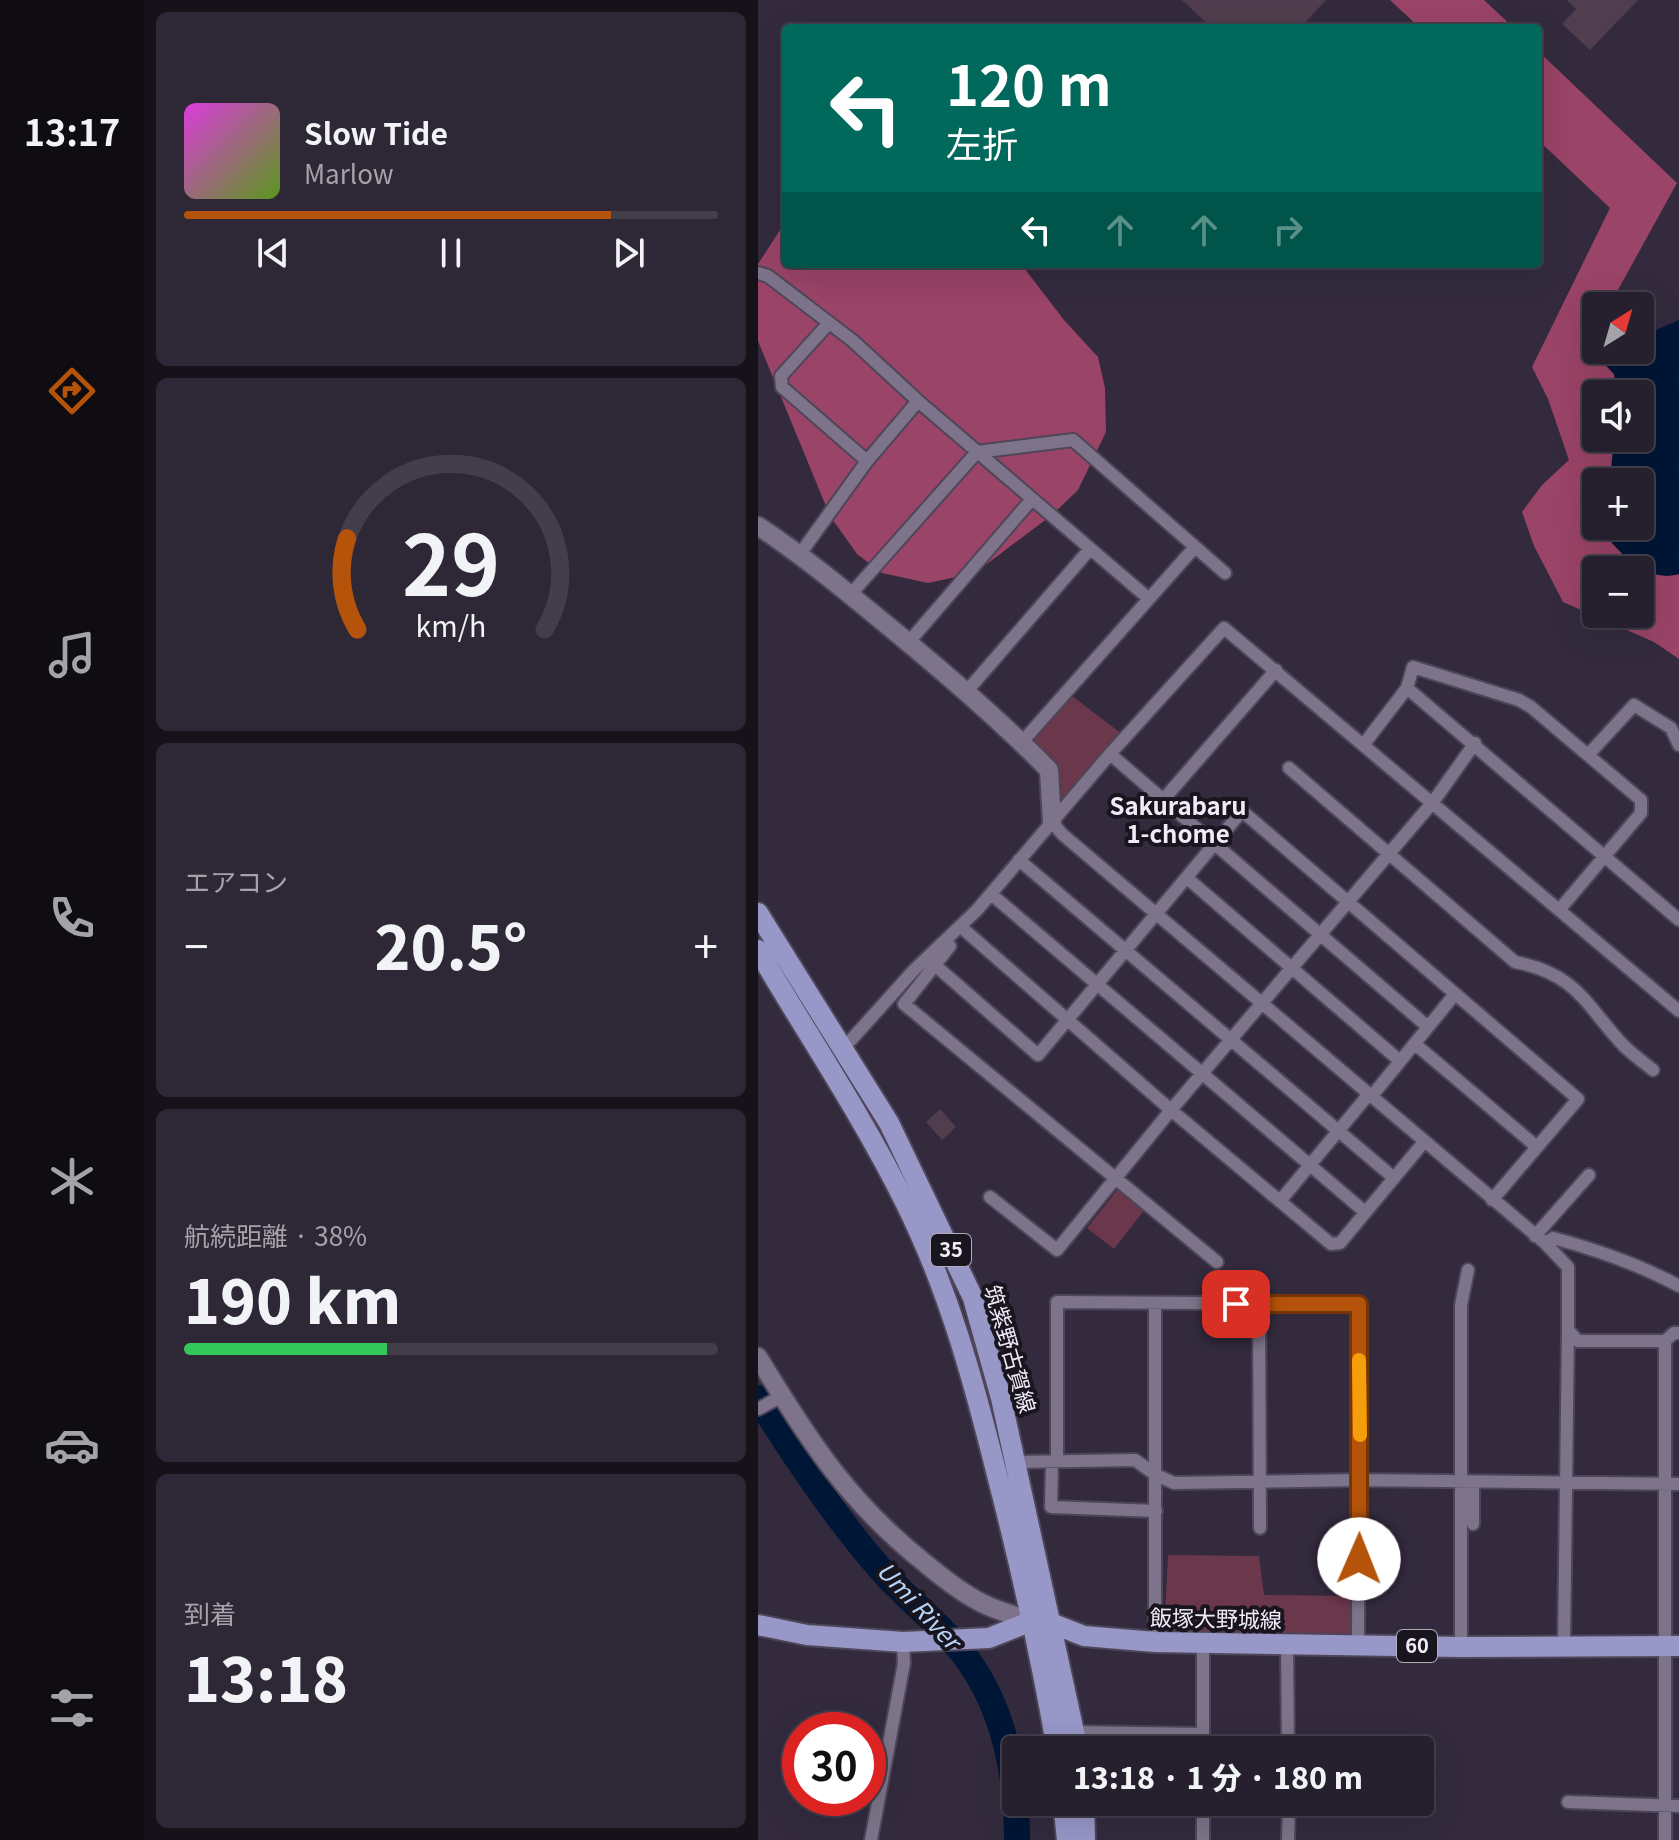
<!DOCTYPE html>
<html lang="ja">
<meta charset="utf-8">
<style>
body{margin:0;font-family:Georgia,"Noto Sans JP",serif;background:#2e2836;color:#f1f3f6;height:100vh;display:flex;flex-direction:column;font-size:30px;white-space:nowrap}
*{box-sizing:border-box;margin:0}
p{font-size:26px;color:#a4a3aa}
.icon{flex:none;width:44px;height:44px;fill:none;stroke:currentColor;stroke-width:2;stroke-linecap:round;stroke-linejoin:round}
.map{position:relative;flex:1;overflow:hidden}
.panel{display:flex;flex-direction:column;gap:12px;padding:12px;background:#151219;width:614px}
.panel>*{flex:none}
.banner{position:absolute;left:24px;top:24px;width:760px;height:244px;border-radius:8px;box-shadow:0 8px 32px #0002,0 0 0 2px #423e4a;background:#00695c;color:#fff;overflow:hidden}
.needle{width:52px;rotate:37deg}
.fabs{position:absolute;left:824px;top:292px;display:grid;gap:16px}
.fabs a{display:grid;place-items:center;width:72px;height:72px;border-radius:8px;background:#26202e;box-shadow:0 8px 32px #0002,0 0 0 2px #423e4a;font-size:40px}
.speed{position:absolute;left:24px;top:1712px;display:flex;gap:16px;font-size:40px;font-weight:700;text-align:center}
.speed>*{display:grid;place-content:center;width:104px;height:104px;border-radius:50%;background:#26202e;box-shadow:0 8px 32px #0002,0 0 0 2px #423e4a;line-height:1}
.speed .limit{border:12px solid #d22;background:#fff;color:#111}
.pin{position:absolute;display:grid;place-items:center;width:68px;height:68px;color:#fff;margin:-34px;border-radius:16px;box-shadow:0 4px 12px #0006}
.me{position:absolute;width:88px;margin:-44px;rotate:1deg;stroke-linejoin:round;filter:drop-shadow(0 0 6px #0008)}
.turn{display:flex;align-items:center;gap:28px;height:168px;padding:0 32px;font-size:36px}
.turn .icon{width:104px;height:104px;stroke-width:2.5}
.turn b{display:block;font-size:56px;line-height:68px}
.lanes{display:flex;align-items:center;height:76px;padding:0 32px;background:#0003;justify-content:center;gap:40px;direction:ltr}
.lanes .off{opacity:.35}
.big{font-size:60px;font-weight:800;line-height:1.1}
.panel .card{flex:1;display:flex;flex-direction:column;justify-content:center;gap:12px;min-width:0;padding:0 28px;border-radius:12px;background:#2e2836}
.panel .dial{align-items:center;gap:0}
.dial svg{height:208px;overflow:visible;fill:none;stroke:#423e4a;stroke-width:7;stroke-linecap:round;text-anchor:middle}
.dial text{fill:#f1f3f6;stroke:none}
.song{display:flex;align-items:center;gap:24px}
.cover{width:96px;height:96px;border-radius:12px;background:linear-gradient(135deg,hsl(300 70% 55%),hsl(90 70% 35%))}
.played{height:8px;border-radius:4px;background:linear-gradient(90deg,#b45309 80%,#423e4a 80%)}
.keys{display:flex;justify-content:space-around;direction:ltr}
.heat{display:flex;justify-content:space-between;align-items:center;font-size:44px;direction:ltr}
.charge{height:12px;border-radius:6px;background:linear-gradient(90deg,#34c759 38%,#423e4a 0)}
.trip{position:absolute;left:244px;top:1736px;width:432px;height:80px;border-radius:8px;background:#26202e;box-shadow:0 8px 32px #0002,0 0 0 2px #423e4a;font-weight:800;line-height:80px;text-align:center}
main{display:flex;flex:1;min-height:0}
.menu{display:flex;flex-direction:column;width:144px;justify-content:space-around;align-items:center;background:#0f0d12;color:#a4a3aa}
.menu .icon{width:56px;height:56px}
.menu .current{color:#b45309}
.menu b{font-size:36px;color:#f1f3f6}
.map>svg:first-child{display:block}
.green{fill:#6b374b}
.forest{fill:#9a4467;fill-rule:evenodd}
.water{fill:#001636}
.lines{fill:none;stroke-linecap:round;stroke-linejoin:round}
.river{stroke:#001636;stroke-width:26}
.building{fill:#503d4d}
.street-casing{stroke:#4e4658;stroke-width:16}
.secondary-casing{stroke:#4e4658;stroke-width:22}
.primary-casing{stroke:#4e4658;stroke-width:24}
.street{stroke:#7d738a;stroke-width:12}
.secondary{stroke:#7d738a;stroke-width:18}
.primary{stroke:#9797c8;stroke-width:20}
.route-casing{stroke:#753606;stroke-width:20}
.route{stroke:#b45309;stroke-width:14}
.slow{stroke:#f59e0b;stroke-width:14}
.labels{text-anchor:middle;stroke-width:8;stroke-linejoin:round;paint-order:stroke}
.shield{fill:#19151e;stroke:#b0abb7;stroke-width:2}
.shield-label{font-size:20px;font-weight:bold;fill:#f1ebf9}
.street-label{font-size:22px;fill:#f1ebf9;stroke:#19151e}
.neighbourhood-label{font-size:24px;font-weight:bold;fill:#f1ebf9;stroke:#19151e}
.water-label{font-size:24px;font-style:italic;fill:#b6d3f8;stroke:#19151e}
</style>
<main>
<nav class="menu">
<b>13:17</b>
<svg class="icon current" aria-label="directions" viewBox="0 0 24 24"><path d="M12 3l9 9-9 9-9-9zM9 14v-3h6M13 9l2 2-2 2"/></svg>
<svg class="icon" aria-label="music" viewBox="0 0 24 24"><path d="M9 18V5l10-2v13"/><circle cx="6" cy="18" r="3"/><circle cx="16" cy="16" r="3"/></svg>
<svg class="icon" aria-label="phone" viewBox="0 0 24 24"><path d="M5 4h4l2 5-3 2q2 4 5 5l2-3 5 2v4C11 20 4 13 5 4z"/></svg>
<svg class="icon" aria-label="climate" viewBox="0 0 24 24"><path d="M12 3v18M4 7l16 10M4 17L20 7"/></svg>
<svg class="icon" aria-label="car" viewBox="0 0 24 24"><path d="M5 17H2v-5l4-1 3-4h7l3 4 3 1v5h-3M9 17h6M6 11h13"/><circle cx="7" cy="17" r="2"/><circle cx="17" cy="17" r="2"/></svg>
<svg class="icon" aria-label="filters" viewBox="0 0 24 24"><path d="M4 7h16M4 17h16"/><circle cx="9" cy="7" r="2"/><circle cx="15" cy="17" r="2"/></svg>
</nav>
<section class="panel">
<div class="card">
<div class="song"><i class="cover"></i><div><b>Slow Tide</b><p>Marlow</p></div></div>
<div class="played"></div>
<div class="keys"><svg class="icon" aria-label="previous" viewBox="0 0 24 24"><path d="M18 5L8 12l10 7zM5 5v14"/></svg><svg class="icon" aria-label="pause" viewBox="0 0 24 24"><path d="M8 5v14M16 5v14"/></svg><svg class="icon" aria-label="next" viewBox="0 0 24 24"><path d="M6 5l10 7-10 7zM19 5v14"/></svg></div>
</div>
<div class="card dial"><svg viewBox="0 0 100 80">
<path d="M14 69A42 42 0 1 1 86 69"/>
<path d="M14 69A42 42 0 0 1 10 34" stroke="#b45309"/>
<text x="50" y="56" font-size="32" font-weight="700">29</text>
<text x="50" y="72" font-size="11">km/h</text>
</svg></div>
<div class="card"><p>エアコン</p>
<div class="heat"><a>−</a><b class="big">20.5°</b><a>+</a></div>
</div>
<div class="card"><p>航続距離 · 38%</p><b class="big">190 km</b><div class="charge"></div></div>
<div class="card"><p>到着</p><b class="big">13:18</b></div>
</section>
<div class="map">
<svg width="921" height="1840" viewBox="0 0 921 1840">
<rect width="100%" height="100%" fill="#332a3e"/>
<path class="green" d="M314,696L364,734L303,804L298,800L276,737Z
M360,1189L387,1209L356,1249L329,1228Z
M410,1555L501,1556L506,1595L592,1596V1635H406Z"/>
<path class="forest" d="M632,0H726L756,28H662Z
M780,51L919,183L851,306H838V329L829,345L856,374L860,394H838V438H856L852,482H838V526H844V530C862,554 888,583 921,574V659L896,642L805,602L776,546L764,512L784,485L811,460L790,399L774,367L852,208L780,140ZM838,570H882V614H838Z
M28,221V264H263L306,320L340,357L347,388L348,432L320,490L294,515L217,573L170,583L124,573L99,554L72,516L0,341V264Z"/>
<path class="water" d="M921,320V574C888,583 862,553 843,530L844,526H882V482H852L856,438H882V394H860L856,374L839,356L852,350H882V337Z"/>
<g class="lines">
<path class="river" d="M0,1398C36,1456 80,1521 125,1572C150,1600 189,1630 210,1660C247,1712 259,1778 259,1840"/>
</g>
<path class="building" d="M424,0H568L542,28H454Z
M809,0H880L832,50L804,24L818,9Z
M182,1109L198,1127L184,1140L168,1122Z"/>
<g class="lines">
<defs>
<path id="street" d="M0,273L10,276L95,341L160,401L390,598
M71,323L23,376L24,387L109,461
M42,554L109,461L160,401
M92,595L219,452L315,440L467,573
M150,643L274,499
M649,688L921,920
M209,691L332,549
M264,742L437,547
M606,744L649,688L655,667L761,700L773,707L883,800V813L802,909
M352,754L670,1027
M830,755L876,705L913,728L921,745
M531,768L757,962C819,974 827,1004 865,1045C874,1054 885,1062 895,1070
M405,800L518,670
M294,822L304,834L787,1243L810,1267V1330L820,1341H907V1840
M261,860L636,1178
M429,878L642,1061
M233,894L607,1212
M203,927L413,1110L573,1244L582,1243L666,1142
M188,940L192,946L146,1004L459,1262
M178,966L280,1055L484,811L820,1099L734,1200
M657,1044L779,1147
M82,1047L93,1040L156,970L219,910L352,754L466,628L921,1011
M613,1097L697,994
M232,1197L299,1250L413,1110L675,802L717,743
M522,1201L611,1094
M777,1236L831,1175
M787,1243L795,1238C840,1250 880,1264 921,1286
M501,1304L502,1528
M907,1341L916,1333H921
M0,1409L24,1396
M294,1461L293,1507L398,1511
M299,1461V1302L601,1304L600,1645
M257,1462L377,1460L398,1475L416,1483L601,1480L921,1484
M715,1483V1524
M397,1642V1304
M445,1643V1750
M529,1645L530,1750
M806,1646L810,1330
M703,1647V1305L710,1270
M317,1732L445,1734
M810,1802L921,1806
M113,1840L146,1663L145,1642
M445,1840V1802
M530,1840L531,1802"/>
<path id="secondary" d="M0,526C50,559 95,597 141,635C193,678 244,722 291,770L294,822
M0,1357C51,1441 90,1502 168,1564C186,1579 206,1595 228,1605C243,1612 259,1616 274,1621"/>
<path id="primary" d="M0,913L131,1123L215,1298L243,1398L320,1750
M0,950C49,1034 104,1115 147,1202C190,1288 215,1379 238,1471C262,1564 283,1656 299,1750
M0,1625L49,1635L145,1642L231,1638L274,1621L293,1623L326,1636L397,1642L703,1647L921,1646
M305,1802L309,1840
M326,1802L327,1840"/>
</defs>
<use href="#street" class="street-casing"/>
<use href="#secondary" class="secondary-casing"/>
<use href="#primary" class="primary-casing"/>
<use href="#street" class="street"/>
<use href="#secondary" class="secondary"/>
<use href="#primary" class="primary"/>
</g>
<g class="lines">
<defs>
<path id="route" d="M478,1304H601V1559"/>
</defs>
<use href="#route" class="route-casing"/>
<use href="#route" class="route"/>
<path class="slow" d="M601,1360L602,1435"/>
</g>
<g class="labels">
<g class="shield">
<rect x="173" y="1234" width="40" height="32" rx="6"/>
<rect x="639" y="1630" width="40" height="32" rx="6"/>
</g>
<g class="shield-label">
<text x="193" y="1257">35</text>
<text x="659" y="1653">60</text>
</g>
<g class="street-label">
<text transform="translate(252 1349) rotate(74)" y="8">筑紫野古賀線</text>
<text transform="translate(458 1619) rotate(1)" y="8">飯塚大野城線</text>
</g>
<g class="neighbourhood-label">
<text x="420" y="815">Sakurabaru<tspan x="420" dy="28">1-chome</tspan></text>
</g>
<g class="water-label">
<text transform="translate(160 1606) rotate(47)" y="8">Umi River</text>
</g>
</g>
</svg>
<div class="fabs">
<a><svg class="needle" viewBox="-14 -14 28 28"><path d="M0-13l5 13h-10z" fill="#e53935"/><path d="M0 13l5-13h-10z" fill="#a4a3aa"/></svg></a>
<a><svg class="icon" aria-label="sound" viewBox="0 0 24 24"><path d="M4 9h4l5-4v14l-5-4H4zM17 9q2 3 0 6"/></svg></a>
<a>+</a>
<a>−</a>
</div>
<div class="speed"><div class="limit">30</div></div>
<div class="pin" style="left:478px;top:1304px;background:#d93025"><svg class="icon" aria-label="arrive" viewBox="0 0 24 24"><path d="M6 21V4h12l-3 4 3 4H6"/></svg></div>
<svg class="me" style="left:601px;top:1559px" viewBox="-20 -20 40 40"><circle r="19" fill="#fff"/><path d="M0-13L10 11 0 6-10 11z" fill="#b45309"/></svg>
<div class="trip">13:18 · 1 分 · 180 m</div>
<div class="banner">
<div class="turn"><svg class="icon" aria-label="left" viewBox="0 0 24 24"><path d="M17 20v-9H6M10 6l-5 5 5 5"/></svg><div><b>120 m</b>左折</div></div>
<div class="lanes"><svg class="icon" aria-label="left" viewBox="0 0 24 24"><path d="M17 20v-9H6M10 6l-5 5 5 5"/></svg><svg class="icon off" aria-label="ahead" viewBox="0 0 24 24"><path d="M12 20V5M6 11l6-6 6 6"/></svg><svg class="icon off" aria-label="ahead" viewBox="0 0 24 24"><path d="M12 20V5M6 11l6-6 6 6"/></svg><svg class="icon off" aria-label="right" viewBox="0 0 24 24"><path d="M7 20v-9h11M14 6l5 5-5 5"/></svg></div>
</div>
</div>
</main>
